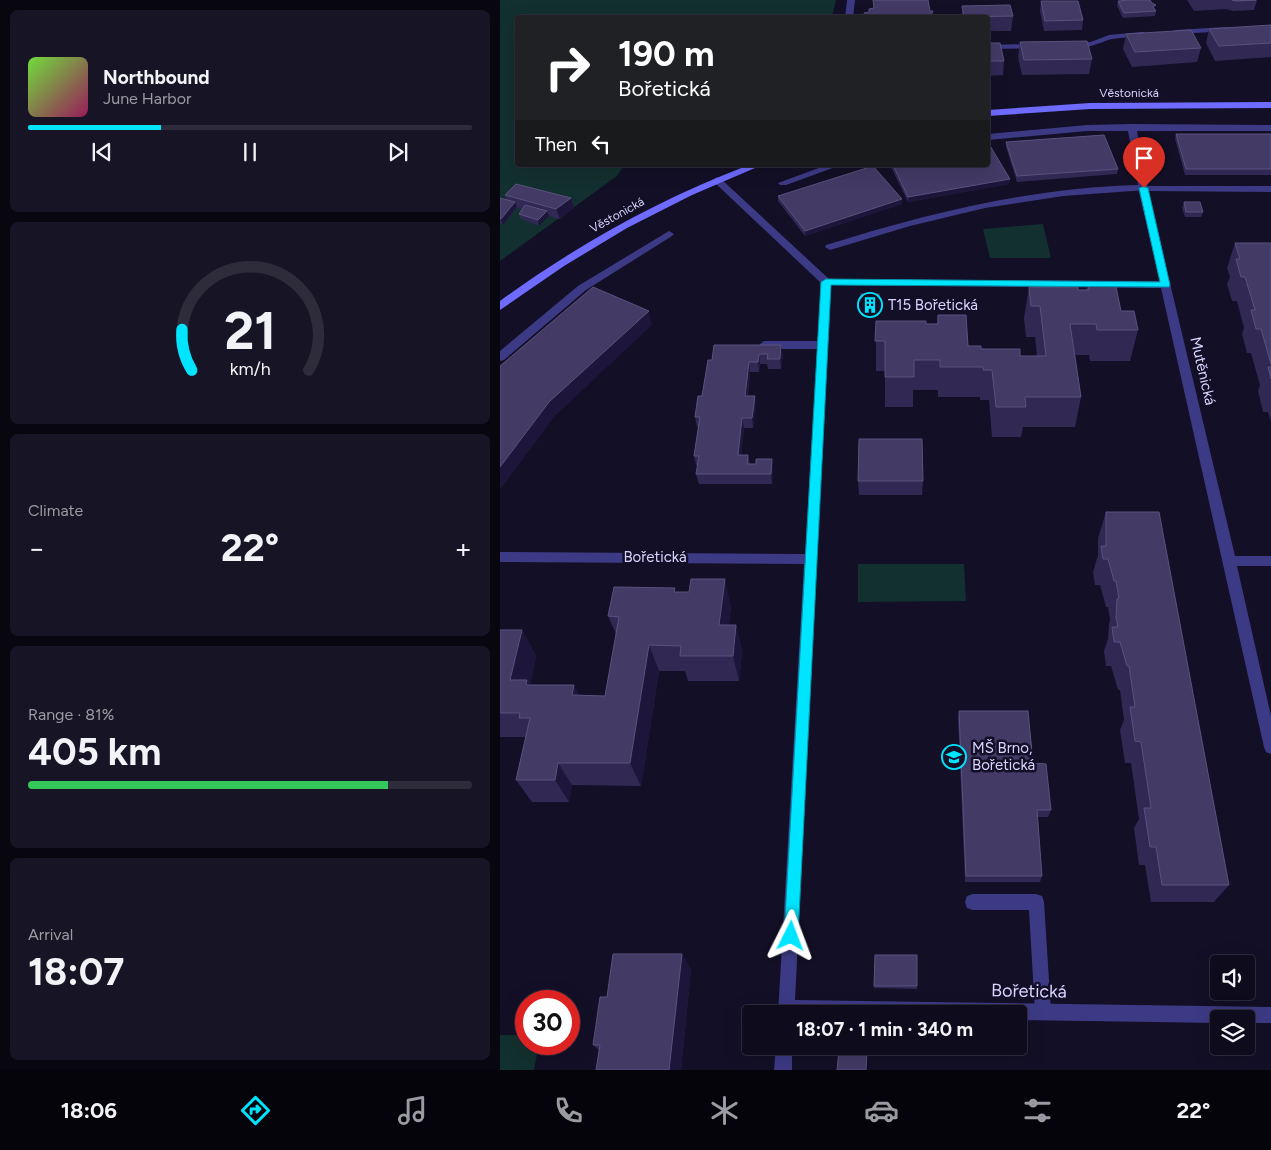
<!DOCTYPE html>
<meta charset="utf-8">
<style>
body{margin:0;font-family:Figtree,sans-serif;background:#171425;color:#f1f3f6;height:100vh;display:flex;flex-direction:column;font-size:19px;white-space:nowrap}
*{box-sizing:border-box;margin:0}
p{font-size:16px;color:#9b9ba3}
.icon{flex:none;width:28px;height:28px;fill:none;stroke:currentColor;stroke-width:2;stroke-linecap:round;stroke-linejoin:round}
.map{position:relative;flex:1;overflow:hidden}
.sheet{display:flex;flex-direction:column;gap:10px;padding:10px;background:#08060f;width:500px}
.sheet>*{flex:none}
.banner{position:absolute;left:15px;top:15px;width:475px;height:152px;border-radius:5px;box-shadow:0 5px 20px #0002,0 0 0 1px #2e2b3b;background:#202124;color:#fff;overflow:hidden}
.controls{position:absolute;left:710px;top:955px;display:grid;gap:10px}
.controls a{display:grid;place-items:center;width:45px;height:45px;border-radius:5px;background:#0e0b1c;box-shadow:0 5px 20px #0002,0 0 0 1px #2e2b3b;font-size:25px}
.speed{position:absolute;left:15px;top:990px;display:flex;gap:10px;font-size:25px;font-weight:700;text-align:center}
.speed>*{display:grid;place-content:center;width:65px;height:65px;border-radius:50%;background:#0e0b1c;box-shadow:0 5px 20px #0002,0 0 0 1px #2e2b3b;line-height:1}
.speed .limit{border:8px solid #d22;background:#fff;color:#111}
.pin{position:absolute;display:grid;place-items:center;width:42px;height:42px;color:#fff;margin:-51px -21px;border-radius:50% 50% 50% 0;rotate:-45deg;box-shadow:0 0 5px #0007}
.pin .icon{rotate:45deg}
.me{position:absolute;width:55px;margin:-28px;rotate:3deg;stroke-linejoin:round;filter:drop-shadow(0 0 4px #0008)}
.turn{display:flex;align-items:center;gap:18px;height:105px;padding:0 20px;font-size:22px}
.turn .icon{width:65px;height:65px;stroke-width:2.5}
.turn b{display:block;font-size:35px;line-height:42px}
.then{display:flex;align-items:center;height:48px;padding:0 20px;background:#0003;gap:10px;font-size:19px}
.big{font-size:38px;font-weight:700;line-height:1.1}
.sheet .widget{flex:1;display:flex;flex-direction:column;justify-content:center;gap:8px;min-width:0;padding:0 18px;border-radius:8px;background:#171425}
.sheet .dial{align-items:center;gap:0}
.dial svg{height:130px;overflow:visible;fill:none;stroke:#2e2b3b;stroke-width:7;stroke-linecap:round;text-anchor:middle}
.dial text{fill:#f1f3f6;stroke:none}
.song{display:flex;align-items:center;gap:15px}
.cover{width:60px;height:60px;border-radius:8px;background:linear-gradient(135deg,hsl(100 70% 55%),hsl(330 70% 35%))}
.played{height:5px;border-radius:2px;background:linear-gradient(90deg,#00e5ff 30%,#2e2b3b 30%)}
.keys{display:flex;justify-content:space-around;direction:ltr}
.heat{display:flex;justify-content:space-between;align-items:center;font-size:28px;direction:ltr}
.charge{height:8px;border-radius:4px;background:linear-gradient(90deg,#34c759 81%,#2e2b3b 0)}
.trip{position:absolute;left:242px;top:1005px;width:285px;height:50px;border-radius:5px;background:#0e0b1c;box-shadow:0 5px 20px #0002,0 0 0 1px #2e2b3b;font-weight:700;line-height:50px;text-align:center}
.dock{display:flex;height:80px;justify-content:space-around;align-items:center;background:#06040b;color:#9b9ba3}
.dock .icon{width:35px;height:35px}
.dock .on{color:#00e5ff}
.dock b{font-size:22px;color:#f1f3f6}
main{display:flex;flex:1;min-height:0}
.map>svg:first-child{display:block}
.green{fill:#12302f}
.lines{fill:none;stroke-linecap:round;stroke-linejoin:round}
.lane{fill:#3d3a85;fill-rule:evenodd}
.street{fill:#3d3a85;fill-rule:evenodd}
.secondary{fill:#6f6bff;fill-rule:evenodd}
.wall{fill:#312854}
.shaded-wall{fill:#1d163a}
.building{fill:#433a66;stroke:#5a527e}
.route{fill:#00e5ff;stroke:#0095a6}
.labels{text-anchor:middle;stroke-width:5;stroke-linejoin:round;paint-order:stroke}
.far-street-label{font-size:12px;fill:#d9d4ff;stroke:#130f26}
.poi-label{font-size:15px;fill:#d9d4ff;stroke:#130f26;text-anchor:start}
.street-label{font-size:15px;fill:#d9d4ff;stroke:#130f26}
.near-street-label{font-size:18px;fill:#d9d4ff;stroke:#130f26}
</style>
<main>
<section class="sheet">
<div class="widget">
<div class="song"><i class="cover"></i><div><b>Northbound</b><p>June Harbor</p></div></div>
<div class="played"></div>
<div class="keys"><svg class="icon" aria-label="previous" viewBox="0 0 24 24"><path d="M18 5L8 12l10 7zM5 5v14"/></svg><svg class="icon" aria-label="pause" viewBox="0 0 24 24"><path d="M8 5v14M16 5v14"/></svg><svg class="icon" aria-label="next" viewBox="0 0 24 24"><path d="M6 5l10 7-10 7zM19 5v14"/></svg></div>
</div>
<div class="widget dial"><svg viewBox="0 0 100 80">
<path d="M14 69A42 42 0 1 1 86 69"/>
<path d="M14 69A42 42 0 0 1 8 44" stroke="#00e5ff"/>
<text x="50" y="56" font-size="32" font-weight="700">21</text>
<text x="50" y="72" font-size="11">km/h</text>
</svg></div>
<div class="widget"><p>Climate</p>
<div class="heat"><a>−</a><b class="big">22°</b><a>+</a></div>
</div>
<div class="widget"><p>Range · 81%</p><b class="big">405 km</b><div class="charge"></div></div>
<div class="widget"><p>Arrival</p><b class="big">18:07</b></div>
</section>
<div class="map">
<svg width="771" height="1070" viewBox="0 0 771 1070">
<rect width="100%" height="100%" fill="#130f26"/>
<path class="green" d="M0,0H336L332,17L18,18V165H120L123,167L117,176L0,261Z
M543,224L551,258H490L483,229Z
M358,564H464L466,601L358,602Z
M0,1035H26V1044H39L34,1070H0Z"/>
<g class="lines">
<path class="lane" d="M632,124L771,125V131H637L648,188L646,190L563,196L485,208L410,226L330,250L325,247L326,245C429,213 530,188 638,185L628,131H587L488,140V134L587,125Z
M327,165H341L286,185H280L278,183Z
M169,231L174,234L172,236L86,290L4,360L0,361V351L78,286Z
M264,341H322L327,345L322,349H264L259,345Z
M473,894H536L542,896L544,902L551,1012L549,1018L543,1020L537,1018L535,1012L529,910H473L467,908L465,902L467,896Z"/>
<path class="street" d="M347,0H355L353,18H345Z
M726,27H729V31L676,34L672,32L676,30Z
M641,32H644V36C633,38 622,37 612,39C599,42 579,54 566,45L570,43L591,42L609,35Z
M535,44H538V48L488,49V45Z
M217,177L220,178L329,279L660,281L638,188L640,186H771V192L648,191L735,556H771V566H737L771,716V754L766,752L764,747L661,288L331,285L295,1000L771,1007V1023H746V1019H719V1023L519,1020V1014H278L304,564L0,562V552L305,554L321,283L214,182L212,180Z
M276,1046H292V1070H274Z"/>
<path class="secondary" d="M771,102V108L590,109L488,116V110L590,103Z
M249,165H262L192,195L127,228L64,266L0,310V301C77,245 159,199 249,165Z"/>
</g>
<path class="wall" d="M687,0H757L754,10L733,11L726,9L694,11Z
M541,1L583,20L582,30L544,31L540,11Z
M618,1L655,9L656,11L655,16L623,18L617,6Z
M462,6L513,16L511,31H488V18H462Z
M771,25V57L715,61L706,43L709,29Z
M626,34L701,48L697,62L632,67L623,49Z
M520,42L592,59L589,74L522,75L518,57Z
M488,43L504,61L503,75L488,76Z
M676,134H771V175H685L675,139Z
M506,142L618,169L617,174L517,182L506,147Z
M391,165H488L510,179L509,184L408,202L391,167Z
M5,195L71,198L74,208L60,219L48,216L39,226L21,219L19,214L22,209L17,208L3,225L0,224V198L7,200Z
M278,196L402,204L305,236L278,201Z
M684,202L703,212L701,217H685L682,208Z
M735,243H771V422L768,412H763L758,391L760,385L751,353H747L742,334L744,328L737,301H732L727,284L730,277L727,268Z
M588,282L621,311L638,330L630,361H590L589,355H575L581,397L575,427H523L521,437H492L489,400H480V397H438V390H413V407H385V371H376V321L437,324L438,315L468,346L520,356H537L535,337H526L524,318L529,287L586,290Z
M361,294H379V311H361Z
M214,345L283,355L281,369H268L267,364H260L259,372H250L248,396L256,406L253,428H244L241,455H248L250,464L273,468L272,484H199L196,474L198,465H196L194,456L198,427H197L195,417L202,396L212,360Z
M358,481H423L422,495H359Z
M606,512L729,885L714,902H651L645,865H639L634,828L639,819L631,763H625L620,730L624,720L620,690H618L611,666H606L604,651L608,639L609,624L610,620L608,607H606L600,585H595L593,572L598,555V538Z
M176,592L231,606L229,625H236L242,651L239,681H188L185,671H159L141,786L72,785L69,802H32L16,780L26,737H0V630H22L36,656L30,685L79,695L105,696L116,634L108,616Z
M459,711L533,763L551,810L548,817H537L542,876L540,882H465L458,719Z
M375,955L417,986V989L374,988Z
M191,969L181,1070H96L99,1050L93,1045L107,997Z"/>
<path class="shaded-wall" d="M510,179L509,184L408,202V197Z
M71,198L74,208L60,219L56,209Z
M402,199V204L305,236V231Z
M15,202L17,207L3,225L1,219Z
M47,211L49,216L39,226L38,220Z
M149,311L152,325L54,417L0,490V467L49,402Z
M281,345L283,355L281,369L280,359Z
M259,354L260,364L259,372L258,362Z
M249,362L250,372L246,406L245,396Z
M255,396L256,406L253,428L252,418Z
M242,418L244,428L240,465L238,455Z
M272,459L273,468L272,484L271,474Z
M225,579L231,606L226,651L219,625Z
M236,625L242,651L239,681L233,656Z
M22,630L36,656L30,685L42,705L10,680Z
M149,645L159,671L141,786L130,763Z
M74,685L87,710L72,695Z
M58,763L72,785L69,802L55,780Z
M182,954L191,969L181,1070H169Z"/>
<path class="building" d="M373,0H428L430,11H433L430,18H366L364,13L369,12V9L374,8Z
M629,0H650L652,3L656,5L653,7L656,11L624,13L618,1Z
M732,0H756L736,1Z
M541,1H578L583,20L545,21Z
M510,5L513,16L464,17L462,6Z
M771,25V43L719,46L709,29Z
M691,30L701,48L635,52L626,34Z
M587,41L592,59L524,60L520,42Z
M488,43H500L504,61H488Z
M676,134H771V169H686Z
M604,135L618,169L517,176L506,142Z
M489,144L510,179L408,197L393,165H488V145Z
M373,166L402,199L305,231L278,196Z
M16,184L71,198L56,209L5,195Z
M0,198L15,202L1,219H0Z
M684,202H700L703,212H686Z
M25,205L47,211L38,220L19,214Z
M735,243H771V364L761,329H756L751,310H755L745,277H741L736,259H740Z
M588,282H615L621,311H634L638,330H597L596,324H570L581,397H525L526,407H496L492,370H483V367H440V360H414V377H385V341H375L376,321H426V324H438V315H466L468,346H481V349H520V356H546L540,306H531L529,287H578V290H589Z
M93,287L149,311L49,402L0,467V366Z
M361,294H379V306H361Z
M214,345H281L280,359H267L268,354H259L258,362H249L245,396H255L252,418H242L238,455H248L247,464H256V459H272L271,474H196L199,456H194L200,417H195L198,396H202L208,360H212Z
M768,367H771V379Z
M359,439H422L423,481H358Z
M606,512H659L729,885H662L656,847H650L644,808H651L641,742L635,741L630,707H635L629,666H627L620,642H614L612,627H618L616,617L617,599L619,598L616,581H614L608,559H603L601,546H606Z
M191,579H225L219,625H236L233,656H180L181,646L149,645L130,763H58L55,780H16L30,718H19L20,713H0V630H22L10,680H27L26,685H74L72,695L105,696L119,617L108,616L114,587L175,588L174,592H189Z
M459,711H528L533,763L546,764L551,810H537L542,876H466Z
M113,954H182L169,1070H96L100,1045H93L100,997H107Z
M375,955H417V986H374Z
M339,1050L367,1051L366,1070H337Z"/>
<path class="route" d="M644,186L648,188L670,285L669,287L331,285L298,936L296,941L291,943L286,941L284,936L321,282L326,279L660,282L639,188Z"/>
<defs>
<symbol id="building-ring" viewBox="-11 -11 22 22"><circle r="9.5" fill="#130f26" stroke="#00e5ff" stroke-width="1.5"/><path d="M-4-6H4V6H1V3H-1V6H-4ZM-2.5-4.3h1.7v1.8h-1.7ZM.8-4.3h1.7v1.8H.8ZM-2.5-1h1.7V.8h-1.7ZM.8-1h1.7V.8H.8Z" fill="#00e5ff"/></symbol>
<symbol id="school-ring" viewBox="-11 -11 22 22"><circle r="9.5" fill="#130f26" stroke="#00e5ff" stroke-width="1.5"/><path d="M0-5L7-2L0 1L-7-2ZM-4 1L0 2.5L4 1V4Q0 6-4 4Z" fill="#00e5ff"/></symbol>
</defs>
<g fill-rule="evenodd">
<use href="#building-ring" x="356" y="291" width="28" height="28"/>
<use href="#school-ring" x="440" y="743" width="28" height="28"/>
</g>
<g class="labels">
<g class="far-street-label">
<text x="629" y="97">Věstonická</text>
<text transform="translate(117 215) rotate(-29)" y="4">Věstonická</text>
</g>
<g class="poi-label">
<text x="388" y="310">T15 Bořetická</text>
<text x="472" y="753">MŠ Brno,<tspan x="472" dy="17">Bořetická</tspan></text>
</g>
<g class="street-label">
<text transform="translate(703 371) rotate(77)" y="5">Mutěnická</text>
<text x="155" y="562">Bořetická</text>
</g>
<g class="near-street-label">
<text transform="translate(529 991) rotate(1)" y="6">Bořetická</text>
</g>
</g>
</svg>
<div class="controls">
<a><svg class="icon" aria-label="sound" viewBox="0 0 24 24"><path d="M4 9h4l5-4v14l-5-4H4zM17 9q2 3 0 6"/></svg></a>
<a><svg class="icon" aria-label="layers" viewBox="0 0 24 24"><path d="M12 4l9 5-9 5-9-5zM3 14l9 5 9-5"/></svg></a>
</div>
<div class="speed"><div class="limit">30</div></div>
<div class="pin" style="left:644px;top:188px;background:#d93025"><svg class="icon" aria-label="arrive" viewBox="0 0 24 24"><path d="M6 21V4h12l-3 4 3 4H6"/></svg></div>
<svg class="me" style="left:291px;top:936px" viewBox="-20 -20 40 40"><path d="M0-17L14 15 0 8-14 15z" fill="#00e5ff" stroke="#fff" stroke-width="4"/></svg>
<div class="trip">18:07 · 1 min · 340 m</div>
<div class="banner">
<div class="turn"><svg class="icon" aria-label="right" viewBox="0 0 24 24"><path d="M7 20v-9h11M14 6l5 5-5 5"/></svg><div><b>190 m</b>Bořetická</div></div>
<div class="then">Then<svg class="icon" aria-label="left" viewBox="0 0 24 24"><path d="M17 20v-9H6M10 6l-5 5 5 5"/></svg></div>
</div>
</div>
</main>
<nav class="dock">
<b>18:06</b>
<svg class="icon on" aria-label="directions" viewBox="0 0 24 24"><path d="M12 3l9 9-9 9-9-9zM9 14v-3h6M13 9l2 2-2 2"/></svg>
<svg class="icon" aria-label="music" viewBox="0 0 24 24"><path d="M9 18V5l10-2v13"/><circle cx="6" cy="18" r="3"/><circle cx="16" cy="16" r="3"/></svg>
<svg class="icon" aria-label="phone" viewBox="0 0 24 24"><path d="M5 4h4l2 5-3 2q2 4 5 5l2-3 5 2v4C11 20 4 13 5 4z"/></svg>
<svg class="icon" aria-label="climate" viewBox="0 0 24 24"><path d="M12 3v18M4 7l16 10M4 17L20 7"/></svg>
<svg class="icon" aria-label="car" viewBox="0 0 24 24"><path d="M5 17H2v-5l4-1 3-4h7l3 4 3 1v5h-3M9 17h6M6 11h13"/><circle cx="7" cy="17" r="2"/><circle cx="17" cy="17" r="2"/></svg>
<svg class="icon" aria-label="filters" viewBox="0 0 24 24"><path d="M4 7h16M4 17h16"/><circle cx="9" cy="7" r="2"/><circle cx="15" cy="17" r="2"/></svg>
<b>22°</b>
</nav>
